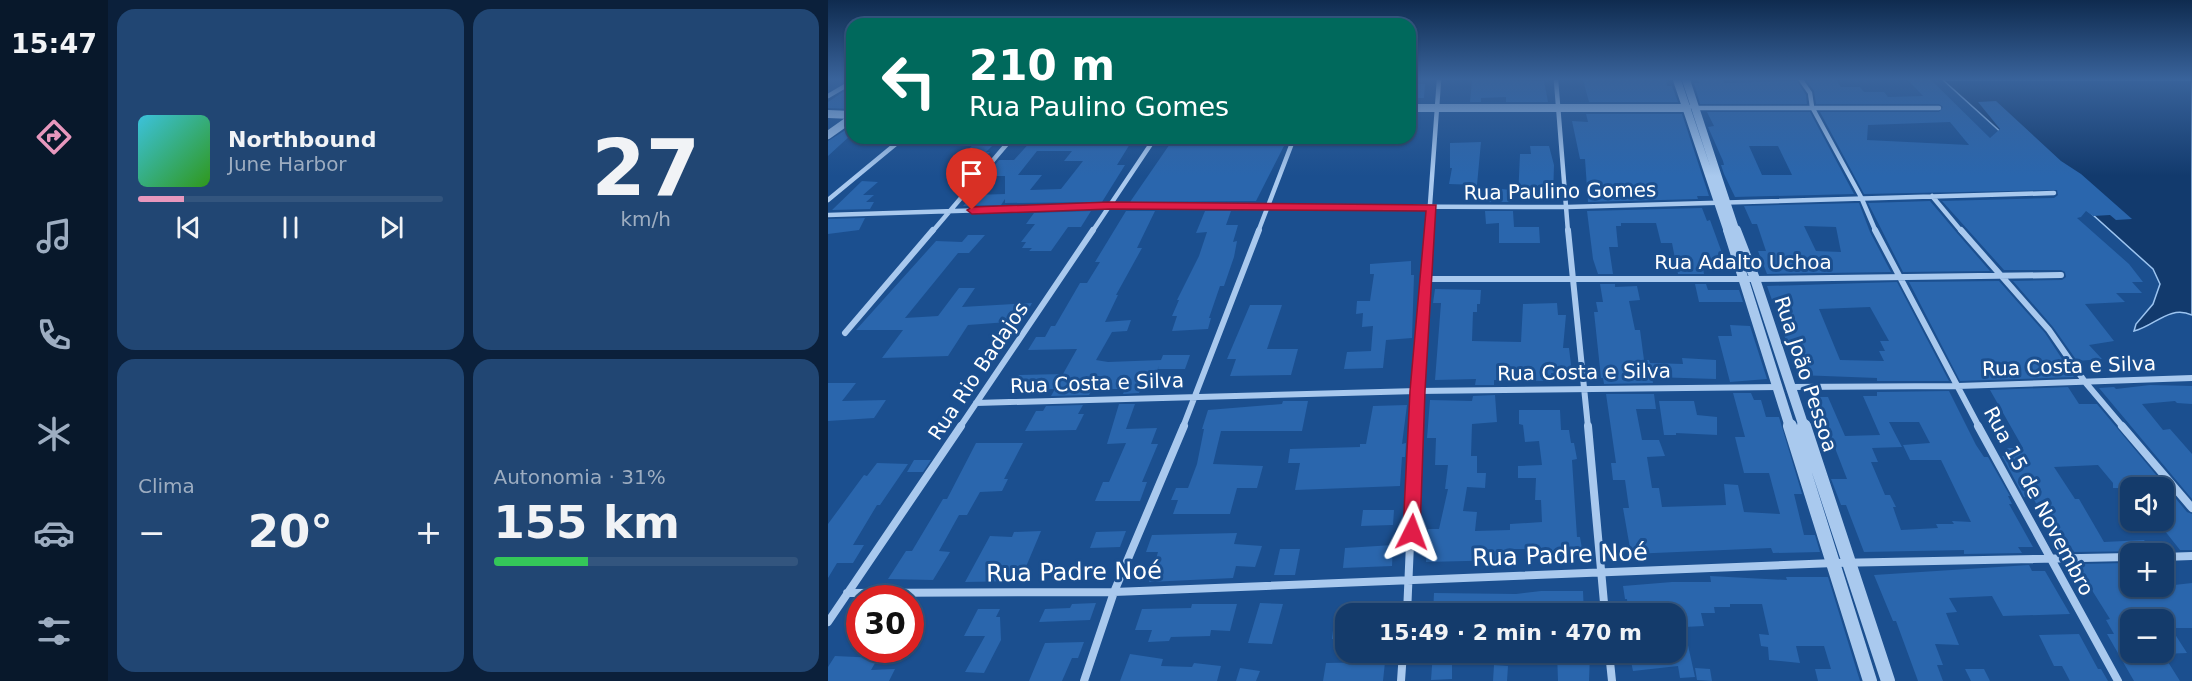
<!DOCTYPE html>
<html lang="pt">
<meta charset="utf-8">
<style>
body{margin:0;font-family:"DejaVu Sans",sans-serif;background:#214673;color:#f1f3f6;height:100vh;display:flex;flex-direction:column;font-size:22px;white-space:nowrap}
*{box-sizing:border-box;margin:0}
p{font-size:20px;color:#9dadc1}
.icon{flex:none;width:33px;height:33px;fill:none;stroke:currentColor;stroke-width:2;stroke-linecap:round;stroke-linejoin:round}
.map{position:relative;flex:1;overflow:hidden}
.sheet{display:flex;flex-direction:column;gap:9px;padding:9px;background:#0b203b;width:720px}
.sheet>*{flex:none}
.top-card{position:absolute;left:18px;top:18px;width:570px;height:126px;border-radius:18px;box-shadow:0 2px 4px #0004,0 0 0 2px #33557e;background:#00695c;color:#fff;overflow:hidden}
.controls{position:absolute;left:1292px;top:477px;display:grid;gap:12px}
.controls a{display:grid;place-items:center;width:54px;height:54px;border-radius:12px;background:#143b6b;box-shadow:0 2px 4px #0004,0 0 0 2px #33557e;font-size:30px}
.speed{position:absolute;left:18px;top:585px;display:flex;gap:12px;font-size:30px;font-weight:700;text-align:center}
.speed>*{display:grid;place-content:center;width:78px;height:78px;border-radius:50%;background:#143b6b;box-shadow:0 2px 4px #0004,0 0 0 2px #33557e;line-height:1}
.speed .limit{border:9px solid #d22;background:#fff;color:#111}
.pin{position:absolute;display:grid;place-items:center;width:51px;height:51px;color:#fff;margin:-62px -26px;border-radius:50% 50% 50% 0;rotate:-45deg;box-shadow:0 0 6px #0007}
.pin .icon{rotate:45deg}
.me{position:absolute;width:66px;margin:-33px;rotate:3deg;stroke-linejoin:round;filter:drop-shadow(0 0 4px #0008)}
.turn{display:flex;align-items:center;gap:21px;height:126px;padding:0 24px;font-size:27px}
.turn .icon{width:78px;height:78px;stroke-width:2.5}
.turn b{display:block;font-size:42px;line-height:51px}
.big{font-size:45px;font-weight:700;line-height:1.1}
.sheet .widget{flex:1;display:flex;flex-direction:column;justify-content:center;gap:9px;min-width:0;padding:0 21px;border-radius:18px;background:#214673}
.sheet .dial{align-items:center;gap:0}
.dial b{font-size:78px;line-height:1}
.song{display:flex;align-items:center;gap:18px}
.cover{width:72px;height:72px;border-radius:9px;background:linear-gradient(135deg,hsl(190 70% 55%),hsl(110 70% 35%))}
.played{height:6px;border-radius:3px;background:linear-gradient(90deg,#e797bd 15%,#33557e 15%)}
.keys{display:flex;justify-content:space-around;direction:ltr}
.heat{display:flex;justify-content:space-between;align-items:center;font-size:33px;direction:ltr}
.charge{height:9px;border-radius:4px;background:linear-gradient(90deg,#34c759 31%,#33557e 0)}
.sheet .tiles{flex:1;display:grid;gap:9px;grid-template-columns:repeat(2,1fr)}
.trip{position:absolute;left:507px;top:603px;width:351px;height:60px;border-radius:18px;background:#143b6b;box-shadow:0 2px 4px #0004,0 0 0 2px #33557e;font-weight:700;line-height:60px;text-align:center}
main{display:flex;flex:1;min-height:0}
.dock{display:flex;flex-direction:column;width:108px;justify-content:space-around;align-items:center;background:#08182b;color:#9dadc1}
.dock .icon{width:42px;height:42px}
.dock .active{color:#e797bd}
.dock b{font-size:27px;color:#f1f3f6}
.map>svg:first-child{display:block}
.water{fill:#123a6d;stroke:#9cc4f0;stroke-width:1.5}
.building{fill:#2a66ad;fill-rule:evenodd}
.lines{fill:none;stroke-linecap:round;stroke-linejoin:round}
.minor-far2{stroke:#a9c9ee;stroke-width:4.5}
.minor-far1{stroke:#a9c9ee;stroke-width:6}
.minor{stroke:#a9c9ee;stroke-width:8}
.tertiary-far2{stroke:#a9c9ee;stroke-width:8}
.tertiary-far1{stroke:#a9c9ee;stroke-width:10}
.tertiary{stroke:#a9c9ee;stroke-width:14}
.route{fill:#e11d48;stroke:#92132f;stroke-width:1.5}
.labels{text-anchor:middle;stroke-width:6;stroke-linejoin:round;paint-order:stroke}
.street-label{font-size:20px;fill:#fff;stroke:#1b4f8f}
.near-street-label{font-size:24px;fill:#fff;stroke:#1b4f8f}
</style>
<main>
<nav class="dock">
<b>15:47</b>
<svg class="icon active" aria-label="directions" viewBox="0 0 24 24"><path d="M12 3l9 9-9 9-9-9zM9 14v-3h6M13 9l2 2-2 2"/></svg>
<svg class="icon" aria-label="music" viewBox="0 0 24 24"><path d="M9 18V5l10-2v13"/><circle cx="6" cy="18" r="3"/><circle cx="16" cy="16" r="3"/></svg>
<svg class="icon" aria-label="phone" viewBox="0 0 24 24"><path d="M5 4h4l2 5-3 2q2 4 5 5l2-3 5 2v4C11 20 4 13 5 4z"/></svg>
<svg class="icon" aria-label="climate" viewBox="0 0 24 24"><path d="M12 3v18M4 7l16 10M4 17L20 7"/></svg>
<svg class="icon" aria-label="car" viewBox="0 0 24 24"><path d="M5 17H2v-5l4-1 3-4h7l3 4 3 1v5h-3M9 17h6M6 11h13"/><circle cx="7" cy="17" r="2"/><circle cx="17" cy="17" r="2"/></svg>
<svg class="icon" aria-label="filters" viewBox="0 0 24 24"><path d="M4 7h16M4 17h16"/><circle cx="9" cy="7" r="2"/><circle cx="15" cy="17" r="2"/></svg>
</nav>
<section class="sheet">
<div class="tiles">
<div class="widget">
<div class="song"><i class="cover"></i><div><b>Northbound</b><p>June Harbor</p></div></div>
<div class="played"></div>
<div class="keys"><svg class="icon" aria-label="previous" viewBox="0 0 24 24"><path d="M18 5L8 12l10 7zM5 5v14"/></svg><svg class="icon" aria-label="pause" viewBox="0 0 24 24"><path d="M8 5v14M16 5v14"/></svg><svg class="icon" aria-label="next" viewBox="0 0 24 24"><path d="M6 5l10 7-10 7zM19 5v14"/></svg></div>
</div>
<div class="widget dial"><b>27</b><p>km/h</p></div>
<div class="widget"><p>Clima</p>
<div class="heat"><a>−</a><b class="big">20°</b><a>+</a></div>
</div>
<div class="widget"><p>Autonomia · 31%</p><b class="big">155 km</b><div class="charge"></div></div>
</div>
</section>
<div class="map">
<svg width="1364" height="681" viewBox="0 0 1364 681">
<rect width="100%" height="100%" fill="#1b4f8f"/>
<path class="water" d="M1115,80H1364V315C1341,305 1327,326 1306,331L1308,324L1325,304L1332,284L1325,269Z"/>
<path class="building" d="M644,80L716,81L720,102H678V97L653,98V102H642Z
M755,80H838L839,86H844L850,102H761Z
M870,80H894L896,83L969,81L978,95L979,104H872L866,83H871Z
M1008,80L1013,87H1032L1036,92H1056L1060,97L1095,96L1080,80H1103L1162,138L1172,129L1150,102L1168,101L1233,161L1253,174L1304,219L1288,220L1282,215L1265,216L1258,211L1253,217L1249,218L1301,264L1315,282H1304L1314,293H1288L1297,302L1257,304L1286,341L1261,345L1274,359L1249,361L1225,327L1185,281L1234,280L1238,277L1237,272L1233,270H1176L1114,201L1226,198L1230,195L1229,190L1036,194L992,112H1111L1115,107L1111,104H988L986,91L979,81ZM1122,122L1141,145L1039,140L1040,125Z
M582,84H597L596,98H582Z
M15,92L24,93V109L0,108V102Z
M879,112H982L1026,194L907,197L896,174L893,165H896L895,161L880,127L886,126ZM921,146H950L964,175H934Z
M758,114H854L881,196H869L870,199L760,202L757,159H752L744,121L760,122Z
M24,126V134L0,156V141Z
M152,138H172L158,152H162L155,160H159L146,175H118L128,165H124Z
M206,138L268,139H305L289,165H297L274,202L177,203V199L173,205L135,206L145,195L177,194V176H158L171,160H186ZM209,151H244L236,161H255L233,189L202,190L214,175H190Z
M346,138H369L367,143L404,144L408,138H460L428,201L302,202Z
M653,142L649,185L621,184L624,168H622V143Z
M702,146H721L726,165L725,199L690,198L692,154H703Z
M34,181L50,182L35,195H46L38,202H46L42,209L4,210Z
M656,187L683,190L684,202H657Z
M1102,201L1129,233L1162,271L1075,272L1040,203Z
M1031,203L1042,232L1063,272L939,274L930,251H938L929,224H924L916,206ZM976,226L1008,227L1013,252L988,251Z
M874,208L879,221L882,220L898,264H874L876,274H850L844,243H833L828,223H793V226H788L790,247H781L785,274H770L765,259L759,211Z
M263,211L253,227H240L223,251H201L204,248H194L198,242H193L207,224H198L206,213Z
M298,211H327L309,248H314L288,295H290L277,322L303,320L299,331L284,332L268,360L280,362L333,360L335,355H362L357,369H330L331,366L322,387H314L311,393L295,394L297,389H264L261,395L223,396L227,389L182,390L191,375L235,374L249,349L200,350L208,337H217L223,326H227L252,283H259L272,262H267Z
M377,211H403L398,225H410L405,242L409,241L406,257L396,286H392L381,318H383L380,329L344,331L349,316H344L351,300H349L371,256L379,232L368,233Z
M657,211H685L686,227H711L712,243H671V223L658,224Z
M37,218L31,230L0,234V219Z
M140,235H157L141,253H130L77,318L110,316L131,288H147L134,307L204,303L194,321L140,325L120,356L54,358L75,330H28L108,241L134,242Z
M583,261V275H586L584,338L558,340L555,368L516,369L519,352L543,351L545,326L534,327L535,313L528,314L529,301H542L546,274H542V264Z
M1171,281L1217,333L1246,377L1132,381L1081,282Z
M1069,282L1121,381H1049V378L970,375L952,323H962L951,300H944L939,286ZM1042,307L1061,341H1052L1057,351H1051L1056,361L1012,360L991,309Z
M772,284H787V287L809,286L812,300L801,301L807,330H812L816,360H821L822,363L855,364L854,358L888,360V379L824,377L825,383L776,384L775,378H773L766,312H770L768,302H775Z
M867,284H878L880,290H911L915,302H871Z
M607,289L653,290L652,304H649V312H645L644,341L693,342L695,304L729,303L730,315H738L735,348H741L744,373H723V381L666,380V385H647L648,379L607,380L613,303H605Z
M422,305H454L439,349H470L463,375L402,376L408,359H399Z
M902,325L922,326L939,379L902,382L890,336H904Z
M0,383H28L14,401L58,400L46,418L0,421Z
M1322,385L1364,386V404L1349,403L1347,401L1314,404L1335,430L1342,429L1364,454V499L1271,388L1286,387L1288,389Z
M1240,387L1251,404H1269L1359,512L1364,514V550H1352L1329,521L1335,520V488H1285V483L1270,465L1226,467L1247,499H1251L1276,542L1316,540L1324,551L1242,552L1224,522L1218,521L1205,498L1196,497L1174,456H1184L1179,448H1195L1162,390Z
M1121,391L1148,445L1156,457H1160L1182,496H1180L1184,504H1181L1205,547H1190L1194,553L1136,554V550L1036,552L1018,505H1013L1003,479H1019L1007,448H1004L999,437L1002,436L986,397H1000L1017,436L1052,435L1035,396H1049V392ZM1061,422H1091L1102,443L1075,445L1082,460H1113L1143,522L1124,521L1126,524H1108L1110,528L1073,530L1065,507H1068L1062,495H1057L1043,462H1050L1044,448L1074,447Z
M905,393H923L926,400H933L938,417H951L974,494H966L976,535H987L992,552L945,553L943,548L803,554L795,508H801L797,480H785L783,463H788L778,394H826L828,409H808L814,440H831L837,456L819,457L824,488H831L834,507L898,505L896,484L910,485L916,512L952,514L941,473H916L907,437H917Z
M667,395L669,422L644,424L643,456H649V473H658L657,488L639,487L635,511L649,512L647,531L682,530V524L714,522L713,500H707L708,478H690V466L714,465L711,441L697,442L695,425L691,424V410H732L733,430H741L743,443H746L749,459L744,460L749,537H752L755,555L708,557L707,549H679V560L598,562L600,529H611L620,489H617L620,465H607L608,438H599L602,400L644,401L645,396Z
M455,401H480L474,431H393L385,464L435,466L429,488H409L402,514H345L350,500H343L348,488H360L369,464L376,429H374L380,410L454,404Z
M831,401H866L869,415L889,417V435L848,433V435H836Z
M291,404H307L298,429L329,428L323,444H330L314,482H319L312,501H267L275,482H281L298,443L279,444Z
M255,405L250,414H256L248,430L197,431L208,411H215L218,406Z
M579,405L574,444L578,443L577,457H574L572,486L467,490L472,463H460L462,449L532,447V444H538L545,406Z
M148,443H195L176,479H180L174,491L152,492L139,515H131L111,551L122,552L105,580L60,579L78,551H84L115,499H119Z
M86,460H103L95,472H79Z
M49,463L80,464L52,505H49L25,545H36L25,563H9L0,578V524L36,475L39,476Z
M535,510H566L565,525L533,526Z
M213,531L192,581L137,582L162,536L184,537L186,532Z
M298,531L292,547L262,548L268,532Z
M409,533L406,544L434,546L427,567L408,566L405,578L321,582L330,552H318L324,535Z
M565,545L564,566L515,568L517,548Z
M452,549H472L467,575H446Z
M1299,563L1302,567V590L1364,583V628H1343L1359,653L1335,654L1352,681H1306L1279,634H1286L1278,620L1282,619L1250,568H1252L1250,564ZM1302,620H1335V654L1302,652Z
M1201,565L1204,571H1217L1242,614L1175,616L1164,596L1121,598L1129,612L1118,613L1131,645L1107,644L1115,665H1109L1115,681H1090L1068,621H1065L1046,575Z
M882,576L959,580L958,577H1000L1032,681H990L987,669H1003L996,646H968L972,663L941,660L940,647L933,646L931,634L941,635L934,604H902V607H886L887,613H873L876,626L856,627L867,677L852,678L850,666L805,671L801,652H848V614H800L799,599H797L795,586L844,582H883Z
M713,591H755L756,614H605L606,593L688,594Z
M268,603L262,620L211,622L217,609L242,608L244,604Z
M432,603L455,604L444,644L420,643Z
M364,604H409L402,631L383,630L382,636L343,637L341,641L320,642L324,630H307L314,609L363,608Z
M150,609H172L168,617H172L173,640L156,673L137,672L157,636H136Z
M506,622H518V638L504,639Z
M1251,634L1270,669H1273L1280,681H1242L1234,666H1226L1211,635Z
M256,642L250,658H244L234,681H201L217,643Z
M605,652H624V679L603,680Z
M729,652L762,654L761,681H730Z
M302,654L335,659L333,666L364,667L366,663L393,666L389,681H292Z
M7,656L50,658L43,670L67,669L61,681H0V667Z
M557,662L555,681H495L498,663Z
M666,665L680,666L679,681H665Z
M412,668L432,671L428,681H408Z
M867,668L882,669L884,681L869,680Z
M1137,669H1156L1162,681H1143Z"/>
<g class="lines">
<path class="minor-far2" d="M728,80L740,232
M973,80L982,93L984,107L1033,197L1048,232
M0,96L24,82
M866,108H1111
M1104,196L1134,232
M0,200L75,138
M0,215L282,206L739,207L1226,193
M104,232L184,138
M264,232L327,138
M430,232L466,138
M600,232L611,80"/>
<path class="minor-far1" d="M740,230L760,427
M1047,230L1151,427
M1133,230L1221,330L1257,382L1295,427
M597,279H927L1233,275
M17,333L105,230
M961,387L1130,386L1364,378
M148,403L589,391L951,387
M132,427L265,230
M355,427L431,230
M587,427L600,230"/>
<path class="minor" d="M760,426L777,614
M1150,426L1290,681
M1294,426L1364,508
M1335,557L1364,556
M19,593L286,592L1006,563L1302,557
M579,614L587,426
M0,622L133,426
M781,652L784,681
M256,681L286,592L356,426
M573,681L575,652"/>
<path class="tertiary-far2" d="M849,80L900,232
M858,80L908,232
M582,108H859
M0,114L24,115
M0,135L24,118"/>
<path class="tertiary-far1" d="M900,230L962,427
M908,230L927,279L976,427"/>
<path class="tertiary" d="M962,426L1042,681
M976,426L1060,681"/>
</g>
<linearGradient id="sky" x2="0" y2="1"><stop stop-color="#0f2b4f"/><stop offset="0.45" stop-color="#39639b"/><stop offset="1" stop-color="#39639b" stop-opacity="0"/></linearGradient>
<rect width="1364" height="176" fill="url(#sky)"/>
<path class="route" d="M282,202L608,205L597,391L592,532L590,537L584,540L577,537L575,532L582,391L598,211L282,209L144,214L139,210L144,207Z"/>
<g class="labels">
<g class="street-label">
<text transform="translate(732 191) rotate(-1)" y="7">Rua Paulino Gomes</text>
<text x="915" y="269">Rua Adalto Uchoa</text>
<text transform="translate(1241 366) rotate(-2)" y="7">Rua Costa e Silva</text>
<text transform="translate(150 371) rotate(-56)" y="7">Rua Rio Badajos</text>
<text transform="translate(756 372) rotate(-1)" y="7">Rua Costa e Silva</text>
<text transform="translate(978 374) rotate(72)" y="7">Rua João Pessoa</text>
<text transform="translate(269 383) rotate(-2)" y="7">Rua Costa e Silva</text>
<text transform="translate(1211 501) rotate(62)" y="7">Rua 15 de Novembro</text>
</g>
<g class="near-street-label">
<text transform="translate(732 555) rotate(-2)" y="8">Rua Padre Noé</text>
<text transform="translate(246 572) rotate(-1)" y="8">Rua Padre Noé</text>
</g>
</g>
</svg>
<div class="controls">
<a><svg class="icon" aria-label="sound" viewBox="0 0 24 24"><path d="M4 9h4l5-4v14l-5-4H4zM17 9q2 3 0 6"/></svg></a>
<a>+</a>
<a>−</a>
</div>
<div class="speed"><div class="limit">30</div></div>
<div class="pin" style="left:144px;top:210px;background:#d93025"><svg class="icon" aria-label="arrive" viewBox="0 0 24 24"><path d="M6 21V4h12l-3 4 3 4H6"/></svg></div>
<svg class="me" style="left:584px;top:532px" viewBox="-20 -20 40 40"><path d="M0-17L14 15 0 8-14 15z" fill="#e11d48" stroke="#fff" stroke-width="4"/></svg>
<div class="trip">15:49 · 2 min · 470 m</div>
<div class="top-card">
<div class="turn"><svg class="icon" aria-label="left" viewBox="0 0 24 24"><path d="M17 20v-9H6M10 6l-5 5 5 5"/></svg><div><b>210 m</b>Rua Paulino Gomes</div></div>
</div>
</div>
</main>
